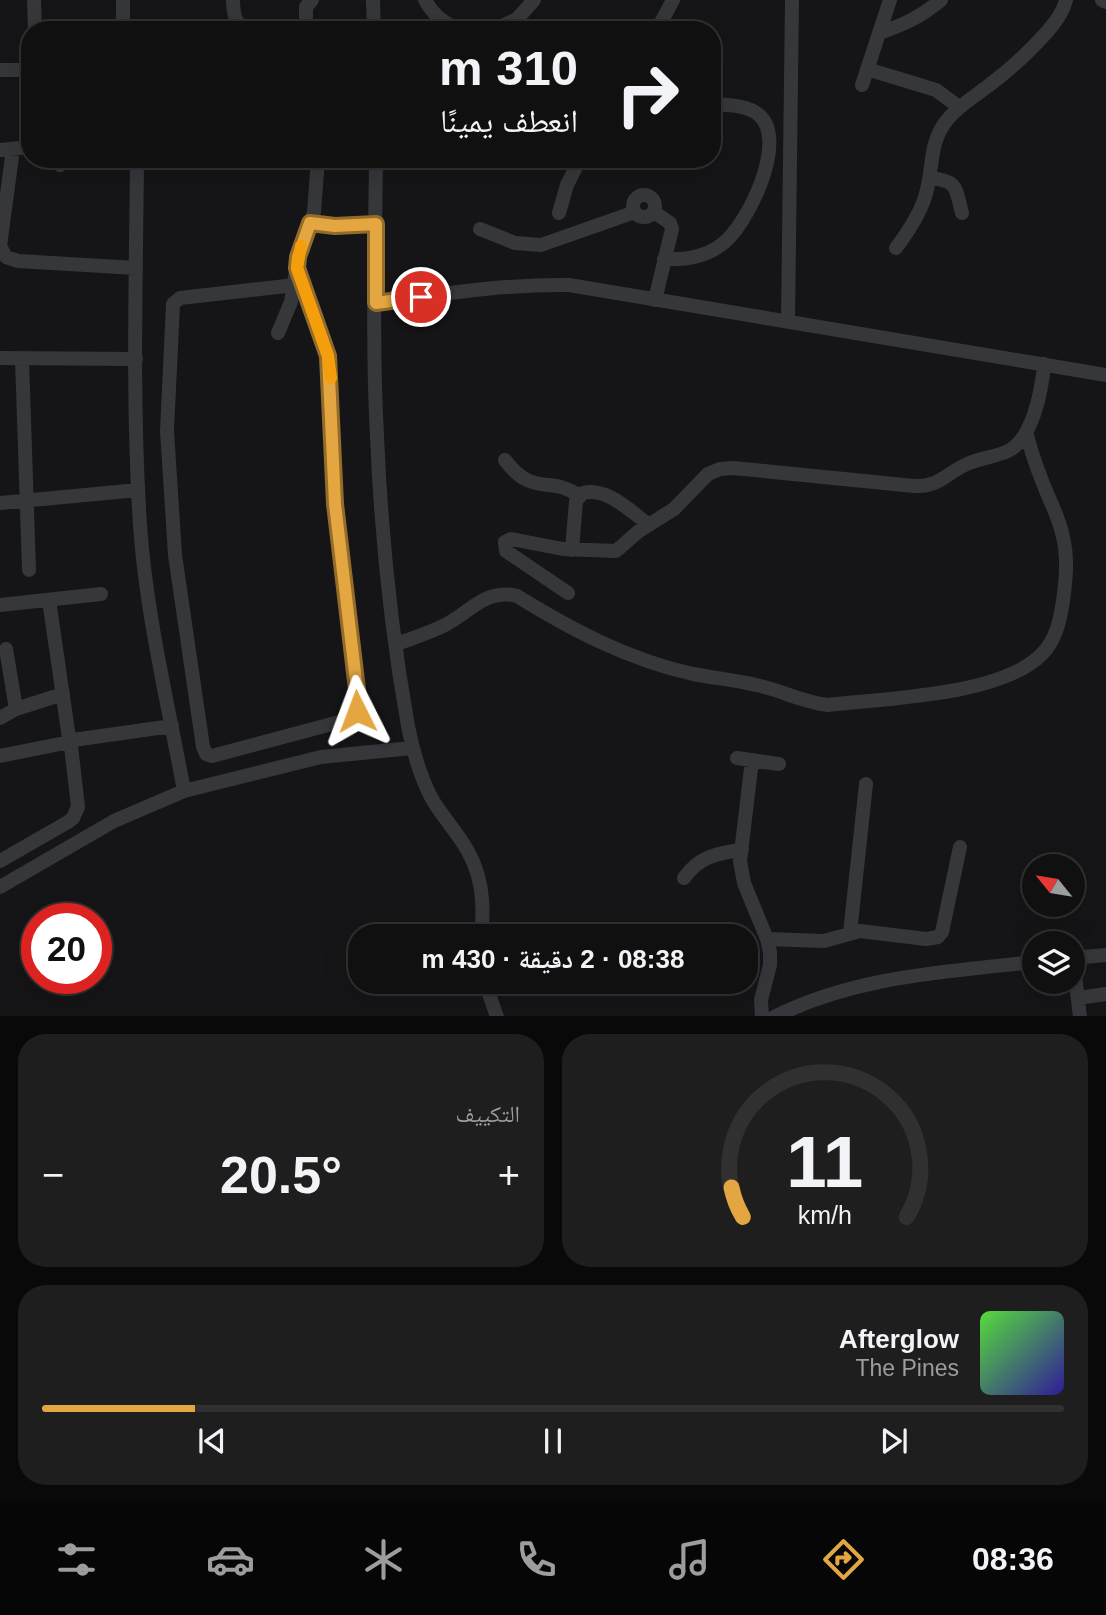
<!DOCTYPE html>
<html lang="ar">
<meta charset="utf-8">
<style>
body{margin:0;font-family:Arial,"Noto Naskh Arabic",sans-serif;background:#1e1e1f;color:#f1f3f6;direction:rtl;height:100vh;display:flex;flex-direction:column;font-size:26px;white-space:nowrap}
*{box-sizing:border-box;margin:0}
p{font-size:23px;color:#9c9d9f}
.icon{flex:none;width:38px;height:38px;fill:none;stroke:currentColor;stroke-width:2;stroke-linecap:round;stroke-linejoin:round}
.map{position:relative;height:1016px;overflow:hidden;direction:ltr}
.drawer{display:flex;flex-direction:column;gap:18px;padding:18px;background:#090909;flex:1}
.drawer>*{flex:none}
.guide{position:absolute;left:21px;top:21px;width:700px;height:147px;border-radius:28px;box-shadow:0 7px 28px #0002,0 0 0 2px #303031;direction:rtl;background:#101011;color:#f1f3f6;overflow:hidden}
.needle{width:46px;rotate:300deg}
.buttons{position:absolute;left:1022px;top:854px;display:grid;gap:14px}
.buttons a{display:grid;place-items:center;width:63px;height:63px;border-radius:50%;background:#101011;box-shadow:0 7px 28px #0002,0 0 0 2px #303031;font-size:35px}
.speed{position:absolute;left:21px;top:903px;display:flex;gap:14px;font-size:35px;font-weight:700;text-align:center}
.speed>*{display:grid;place-content:center;width:91px;height:91px;border-radius:50%;background:#101011;box-shadow:0 7px 28px #0002,0 0 0 2px #303031;line-height:1}
.speed .limit{border:10px solid #d22;background:#fff;color:#111}
.pin{position:absolute;display:grid;place-items:center;width:60px;height:60px;color:#fff;margin:-30px;border:4px solid #fff;border-radius:50%;box-shadow:0 2px 7px #0007}
.me{position:absolute;width:77px;margin:-38px;rotate:357deg;stroke-linejoin:round;filter:drop-shadow(0 0 5px #0008)}
.turn{display:flex;align-items:center;gap:24px;height:147px;padding:0 28px;font-size:32px}
.turn .icon{width:91px;height:91px;stroke-width:2.5}
.turn b{display:block;font-size:49px;line-height:60px}
.big{font-size:52px;font-weight:700;line-height:1.1}
.drawer .card{flex:1;display:flex;flex-direction:column;justify-content:center;gap:10px;min-width:0;padding:0 24px;border-radius:28px;background:#1e1e1f}
.drawer .dial{align-items:center;gap:0}
.dial svg{height:182px;overflow:visible;fill:none;stroke:#303031;stroke-width:7;stroke-linecap:round;text-anchor:middle}
.dial text{fill:#f1f3f6;stroke:none}
.song{display:flex;align-items:center;gap:21px}
.cover{width:84px;height:84px;border-radius:10px;background:linear-gradient(135deg,hsl(110 70% 55%),hsl(250 70% 35%))}
.played{height:7px;border-radius:4px;background:linear-gradient(90deg,#e3a641 15%,#303031 15%)}
.keys{display:flex;justify-content:space-around;direction:ltr}
.heat{display:flex;justify-content:space-between;align-items:center;font-size:38px;direction:ltr}
.drawer .tiles{flex:1;display:grid;gap:18px;grid-template-columns:1fr 1fr}
.card:last-child{grid-column:span 2}
.trip{position:absolute;left:348px;top:924px;width:410px;height:70px;border-radius:28px;background:#101011;box-shadow:0 7px 28px #0002,0 0 0 2px #303031;font-weight:700;line-height:70px;text-align:center;direction:rtl}
.dock{display:flex;height:112px;justify-content:space-around;align-items:center;background:#060607;color:#9c9d9f}
.dock .icon{width:49px;height:49px}
.dock .on{color:#e3a641}
.dock b{font-size:32px;color:#f1f3f6}
.map>svg:first-child{display:block}
.lines{fill:none;stroke-linecap:round;stroke-linejoin:round}
.minor{stroke:#36373b;stroke-width:14}
.route-casing{stroke:#946c2a;stroke-width:18}
.route{stroke:#e3a641;stroke-width:12}
.slow{stroke:#f59e0b;stroke-width:12}
</style>
<div class="map">
<svg width="1106" height="1017" viewBox="0 0 1106 1017">
<rect width="100%" height="100%" fill="#151517"/>
<g class="lines">
<path class="minor" d="M34,0L35,30
M233,0C234,31 241,25 266,30
M373,0L374,30
M425,0C433,15 445,25 462,30
M1102,0L1106,2
M123,30V0
M306,30V7L312,0
M493,30L517,19L534,0
M657,30L673,0
M879,33C903,25 921,17 941,0
M867,69L936,90L959,107
M0,70H30
M862,85L890,0
M13,149L0,246L6,257L18,261L136,268
M0,150L30,147
M55,159L60,165
M137,159C136,281 132,403 140,525C146,614 168,703 184,791
M376,159C375,251 372,344 377,436C381,532 391,631 408,726C413,751 419,774 431,797C439,812 451,825 461,840C482,870 485,901 481,936
M930,178C959,181 955,188 962,213
M633 206a11 11 0 1 1 22 0a11 11 0 1 1-22 0Z
M654,212L670,223L672,229L655,300
M559,213L567,185L580,159
M310,223L335,226L376,224
M480,229L515,243L541,245L635,212
M896,248C908,232 919,216 925,197C934,170 928,143 947,120C958,106 974,97 988,86C1010,70 1029,52 1047,32C1055,22 1063,13 1066,0
M664,259C684,260 705,257 721,245C747,227 789,140 759,115C748,105 727,105 712,104
M295,285L180,298L173,304L167,431L175,555L203,747L206,754L212,756L347,720L357,711L359,704L335,504L328,356L297,268
M376,303C441,294 504,284 569,285L1106,375
M788,321L792,0
M278,333L291,302L298,257L314,212L318,159
M0,358L136,359
M22,359L29,570
M505,460C533,498 552,475 579,496
M0,503L138,490
M572,550L576,501L583,493C607,487 630,511 648,524
M568,593L506,551L505,542L511,539L563,549L616,551L639,531L674,509L708,474L720,469L733,468L914,486C940,487 945,474 967,464C980,458 995,457 1008,451C1033,439 1042,389 1044,364
M49,600L69,738
M0,605L101,594
M397,644C412,638 429,633 443,626C470,613 485,588 517,596C572,630 629,660 693,674C714,678 735,680 756,685C781,690 802,702 828,705C886,698 1001,696 1042,654C1056,640 1060,620 1063,601C1066,579 1068,558 1063,537C1059,516 1048,498 1041,478C1035,463 1030,447 1026,432
M6,649L16,709
M0,718L16,709L63,694
M73,740L172,726
M0,756L65,743
M737,758L779,764
M752,760L740,861L744,883L767,939L770,952V965L761,1000L762,1017
M0,861L68,822L73,818L78,807L71,746
M684,878C699,857 716,853 742,850
M0,887L114,821L184,791L321,757L412,748
M850,933L866,784
M767,939L824,941L860,931L926,939L938,937L942,932L960,847
M1073,958L1080,1017
M1073,958L1106,955
M485,982L497,1017
M1078,998L1106,994
M774,1017C856,976 945,972 1034,962"/>
</g>
<g class="lines">
<defs>
<path id="route" d="M357,711L358,698L335,504L328,356L297,268L298,257L310,223L335,226L376,224V303L421,297"/>
</defs>
<use href="#route" class="route-casing"/>
<use href="#route" class="route"/>
<path class="slow" d="M301,246L297,268L328,356L331,378"/>
</g>
</svg>
<div class="buttons">
<a><svg class="needle" viewBox="-14 -14 28 28"><path d="M0-13l5 13h-10z" fill="#e53935"/><path d="M0 13l5-13h-10z" fill="#9c9d9f"/></svg></a>
<a><svg class="icon" aria-label="layers" viewBox="0 0 24 24"><path d="M12 4l9 5-9 5-9-5zM3 14l9 5 9-5"/></svg></a>
</div>
<div class="speed"><div class="limit">20</div></div>
<div class="pin" style="left:421px;top:297px;background:#d93025"><svg class="icon" aria-label="arrive" viewBox="0 0 24 24"><path d="M6 21V4h12l-3 4 3 4H6"/></svg></div>
<svg class="me" style="left:357px;top:711px" viewBox="-20 -20 40 40"><path d="M0-17L14 15 0 8-14 15z" fill="#e3a641" stroke="#fff" stroke-width="4"/></svg>
<div class="trip">08:38 · 2 دقيقة · 430 m</div>
<div class="guide">
<div class="turn"><svg class="icon" aria-label="right" viewBox="0 0 24 24"><path d="M7 20v-9h11M14 6l5 5-5 5"/></svg><div><b>310 m</b>انعطف يمينًا</div></div>
</div>
</div>
<section class="drawer">
<div class="tiles">
<div class="card dial"><svg viewBox="0 0 100 80">
<path d="M14 69A42 42 0 1 1 86 69"/>
<path d="M14 69A42 42 0 0 1 9 56" stroke="#e3a641"/>
<text x="50" y="56" font-size="32" font-weight="700">11</text>
<text x="50" y="72" font-size="11">km/h</text>
</svg></div>
<div class="card"><p>التكييف</p>
<div class="heat"><a>−</a><b class="big">20.5°</b><a>+</a></div>
</div>
<div class="card">
<div class="song"><i class="cover"></i><div><b>Afterglow</b><p>The Pines</p></div></div>
<div class="played"></div>
<div class="keys"><svg class="icon" aria-label="previous" viewBox="0 0 24 24"><path d="M18 5L8 12l10 7zM5 5v14"/></svg><svg class="icon" aria-label="pause" viewBox="0 0 24 24"><path d="M8 5v14M16 5v14"/></svg><svg class="icon" aria-label="next" viewBox="0 0 24 24"><path d="M6 5l10 7-10 7zM19 5v14"/></svg></div>
</div>
</div>
</section>
<nav class="dock">
<b>08:36</b>
<svg class="icon on" aria-label="directions" viewBox="0 0 24 24"><path d="M12 3l9 9-9 9-9-9zM9 14v-3h6M13 9l2 2-2 2"/></svg>
<svg class="icon" aria-label="music" viewBox="0 0 24 24"><path d="M9 18V5l10-2v13"/><circle cx="6" cy="18" r="3"/><circle cx="16" cy="16" r="3"/></svg>
<svg class="icon" aria-label="phone" viewBox="0 0 24 24"><path d="M5 4h4l2 5-3 2q2 4 5 5l2-3 5 2v4C11 20 4 13 5 4z"/></svg>
<svg class="icon" aria-label="climate" viewBox="0 0 24 24"><path d="M12 3v18M4 7l16 10M4 17L20 7"/></svg>
<svg class="icon" aria-label="car" viewBox="0 0 24 24"><path d="M5 17H2v-5l4-1 3-4h7l3 4 3 1v5h-3M9 17h6M6 11h13"/><circle cx="7" cy="17" r="2"/><circle cx="17" cy="17" r="2"/></svg>
<svg class="icon" aria-label="filters" viewBox="0 0 24 24"><path d="M4 7h16M4 17h16"/><circle cx="9" cy="7" r="2"/><circle cx="15" cy="17" r="2"/></svg>
</nav>
